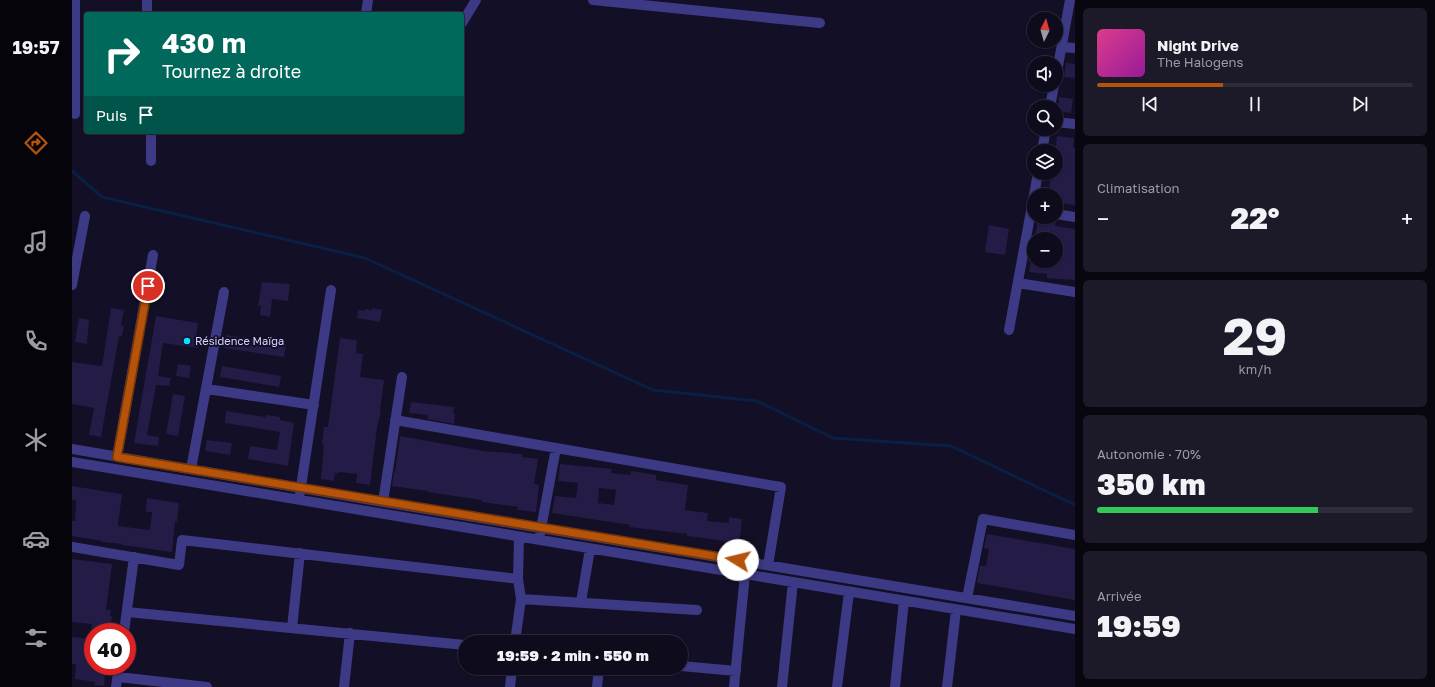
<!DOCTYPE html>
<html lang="fr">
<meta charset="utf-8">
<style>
body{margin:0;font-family:"Golos Text",sans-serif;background:#1c1929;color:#f1f3f6;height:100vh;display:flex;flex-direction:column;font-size:15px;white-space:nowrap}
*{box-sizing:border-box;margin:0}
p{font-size:13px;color:#9b9ba3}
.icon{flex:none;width:22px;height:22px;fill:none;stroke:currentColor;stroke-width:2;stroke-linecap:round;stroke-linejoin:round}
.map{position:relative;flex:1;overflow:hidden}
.side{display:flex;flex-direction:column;gap:8px;padding:8px;background:#08060f;width:360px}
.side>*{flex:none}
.guide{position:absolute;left:12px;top:12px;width:380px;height:122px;border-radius:4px;box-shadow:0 1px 3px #0004,0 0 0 1px #2e2b3b;background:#00695c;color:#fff;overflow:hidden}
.needle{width:26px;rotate:5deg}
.fabs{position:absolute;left:955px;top:12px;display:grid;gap:8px}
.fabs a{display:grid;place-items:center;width:36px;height:36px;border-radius:50%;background:#0e0b1c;box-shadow:0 1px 3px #0004,0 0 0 1px #2e2b3b;font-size:20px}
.speed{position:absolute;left:12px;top:623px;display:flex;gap:8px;font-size:20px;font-weight:700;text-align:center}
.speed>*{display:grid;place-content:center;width:52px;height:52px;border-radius:50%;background:#0e0b1c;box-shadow:0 1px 3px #0004,0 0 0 1px #2e2b3b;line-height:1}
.speed .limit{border:6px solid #d22;background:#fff;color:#111}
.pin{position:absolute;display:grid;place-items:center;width:34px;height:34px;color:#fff;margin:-17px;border:2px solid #fff;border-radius:50%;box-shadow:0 1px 4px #0007}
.me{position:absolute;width:44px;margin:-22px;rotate:279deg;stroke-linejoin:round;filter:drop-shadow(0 0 3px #0008)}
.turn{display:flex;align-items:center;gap:14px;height:84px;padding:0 12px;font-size:18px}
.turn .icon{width:52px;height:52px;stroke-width:2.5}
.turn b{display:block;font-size:28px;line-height:34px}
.then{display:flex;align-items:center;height:38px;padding:0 12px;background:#0003;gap:8px;font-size:15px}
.big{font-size:30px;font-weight:800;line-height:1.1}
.side .widget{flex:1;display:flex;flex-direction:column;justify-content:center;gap:6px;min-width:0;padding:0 14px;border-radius:6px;background:#1c1929}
.side .dial{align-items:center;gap:0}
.dial b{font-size:52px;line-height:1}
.song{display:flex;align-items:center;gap:12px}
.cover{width:48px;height:48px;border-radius:6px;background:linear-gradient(135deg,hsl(330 70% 55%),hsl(300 70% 35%))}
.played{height:4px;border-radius:2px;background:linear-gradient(90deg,#b45309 40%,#2e2b3b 40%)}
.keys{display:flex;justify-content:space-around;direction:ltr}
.heat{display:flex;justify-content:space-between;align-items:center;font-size:22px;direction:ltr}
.charge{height:6px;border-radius:3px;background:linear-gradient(90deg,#34c759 70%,#2e2b3b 0)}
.trip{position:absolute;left:386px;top:635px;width:230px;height:40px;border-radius:20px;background:#0e0b1c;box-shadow:0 1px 3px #0004,0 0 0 1px #2e2b3b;font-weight:800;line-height:40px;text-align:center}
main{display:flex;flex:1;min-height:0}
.tab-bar{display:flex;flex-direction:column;width:72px;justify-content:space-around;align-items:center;background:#06040b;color:#9b9ba3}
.tab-bar .icon{width:28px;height:28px}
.tab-bar .active{color:#b45309}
.tab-bar b{font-size:18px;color:#f1f3f6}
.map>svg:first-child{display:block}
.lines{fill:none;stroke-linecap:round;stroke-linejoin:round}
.stream{stroke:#0a1f44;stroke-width:3}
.building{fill:#241b47;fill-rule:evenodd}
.minor{stroke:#3d3a85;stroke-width:10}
.route-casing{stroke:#753606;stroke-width:10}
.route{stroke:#b45309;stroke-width:7}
.poi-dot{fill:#00e5ff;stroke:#130f26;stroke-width:1.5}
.labels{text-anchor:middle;stroke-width:4;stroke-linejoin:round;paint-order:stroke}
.poi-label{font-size:11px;fill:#d9d4ff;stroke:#130f26;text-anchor:start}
</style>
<main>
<nav class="tab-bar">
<b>19:57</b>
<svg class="icon active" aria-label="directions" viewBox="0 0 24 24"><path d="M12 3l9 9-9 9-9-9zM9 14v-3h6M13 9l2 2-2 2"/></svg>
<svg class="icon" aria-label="music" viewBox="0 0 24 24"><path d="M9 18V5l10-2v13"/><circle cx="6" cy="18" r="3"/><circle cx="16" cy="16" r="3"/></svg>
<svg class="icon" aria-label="phone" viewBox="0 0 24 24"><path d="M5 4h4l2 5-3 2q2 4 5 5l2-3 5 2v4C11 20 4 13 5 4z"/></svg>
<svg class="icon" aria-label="climate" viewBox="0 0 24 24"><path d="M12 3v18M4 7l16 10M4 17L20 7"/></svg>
<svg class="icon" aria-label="car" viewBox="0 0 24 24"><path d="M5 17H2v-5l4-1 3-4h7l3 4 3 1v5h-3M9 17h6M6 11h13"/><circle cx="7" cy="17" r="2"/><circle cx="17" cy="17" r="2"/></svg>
<svg class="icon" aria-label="filters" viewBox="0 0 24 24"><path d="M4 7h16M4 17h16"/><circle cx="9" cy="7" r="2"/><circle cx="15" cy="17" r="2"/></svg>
</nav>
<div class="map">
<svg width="1003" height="687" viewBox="0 0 1003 687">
<rect width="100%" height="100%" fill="#130f26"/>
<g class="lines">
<path class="stream" d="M0,171L30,197L293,258L581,390L685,401L761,438L879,446L1003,505"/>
</g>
<path class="building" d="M994,63L1003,64V78L992,77Z
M987,97L1001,99L999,113L986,111Z
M985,136L1002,138L1001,148H1003V205L984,202V195H976L979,173H984V151H983Z
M966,218L984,221L983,226L1003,229V280L975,278V274L957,272L959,261H984V239H963Z
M917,225L937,229L933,255L913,252Z
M190,282L218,284L216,301L200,299L198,317L188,315L189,306H186Z
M39,308L52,310L49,325L52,326L50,336H47L29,437L17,435L22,408L0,404V362L30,366Z
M300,308L310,310L308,322L285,318L286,310L293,311V309L300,310Z
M84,316L126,323L124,338H128L126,348L91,343L86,376L99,378L97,386L84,385L75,435L87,437L86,446L62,443Z
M7,318L17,320L15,344L3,342Z
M154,335L214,344L212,357L152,348Z
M268,338L285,340L284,353L291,354L288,377L312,380L308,411H309L305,428L298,485L284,483L285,474L267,472V473H263L262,481L249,479L252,445L250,444L252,427H256Z
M106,364L119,366L117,378L104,376Z
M150,366L209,376L207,387L148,377Z
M101,394L113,396L106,436L94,434Z
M339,402L382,407L381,413H383L382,424L355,419L356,415L337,413Z
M154,411L194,417V415L208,417V420L222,423L216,466L176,459L178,446L205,450L208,432L153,423Z
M328,436L412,451L450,454V457L466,459L462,484L467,485L464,512L445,510L446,507L410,502V500L356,492V491L320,486L322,471L323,472Z
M135,440L160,443L158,455L133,451Z
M488,464L540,469L539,473L559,475V471L584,475V480L616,485L613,510L636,513L635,521L657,523V517L670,519L667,546L654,545V541L615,536V534L557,527L558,525L480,513L483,496L504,498L506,483L486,481ZM527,488L544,490L542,505L526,503Z
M0,486L50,494L46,526L78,530L80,512H74L75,498L107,503L105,522L103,521L100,552L50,545V544L30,542V541L0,536V521H3L4,506V500H0Z
M915,534L1003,549V600L905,583L908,566H914L917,549L912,548Z
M0,559L40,564L34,610H39L38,616H40L39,626L31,625L30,632H19L20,624L0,622Z
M0,637L21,639V666H26L25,671L33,672L32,686L22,685L23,682L3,679L4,664H0Z"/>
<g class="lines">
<path class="minor" d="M75,0V14
M521,0L748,23
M294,14L296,0
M390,23L404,0
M990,47L1003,48
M984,77L998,0
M978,107L982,85
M3,114V0
M984,122L1003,124
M79,132V161
M970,151L974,129
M962,195L966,173
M984,214L1003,217
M946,283L1003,292
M0,285L13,216
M937,330L962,195
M135,389L242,405
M323,420L709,487L696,565
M0,449L311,502L1003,616
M45,457L81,255
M0,462L1003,629
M119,469L152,292
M228,493L259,290
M311,502L330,377
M468,534L484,448
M0,547L107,565L110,540L446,579
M895,598L911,519L1003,535
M449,599L625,610
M509,602L518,549
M55,612L393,645
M220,628L228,553
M52,632L62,557
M443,642L449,599L446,579L447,538
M609,666L664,671
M46,677L135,687
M44,687L47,666
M272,687L278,633
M438,687L440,668
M525,687L527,668
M662,687L673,574
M710,687L721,582
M765,687L777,592
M823,687L832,601
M875,687L884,610"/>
</g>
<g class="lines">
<defs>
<path id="route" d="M76,286L45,457L666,560"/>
</defs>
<use href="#route" class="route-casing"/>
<use href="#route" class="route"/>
</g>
<circle class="poi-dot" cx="115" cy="341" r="4"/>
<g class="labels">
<g class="poi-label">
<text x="123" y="345">Résidence Maïga</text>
</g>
</g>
</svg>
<div class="fabs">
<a><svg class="needle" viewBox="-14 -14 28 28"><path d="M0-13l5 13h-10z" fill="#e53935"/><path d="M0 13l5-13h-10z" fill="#9b9ba3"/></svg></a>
<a><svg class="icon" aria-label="sound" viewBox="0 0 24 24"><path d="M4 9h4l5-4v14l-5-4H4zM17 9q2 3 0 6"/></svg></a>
<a><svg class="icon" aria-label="search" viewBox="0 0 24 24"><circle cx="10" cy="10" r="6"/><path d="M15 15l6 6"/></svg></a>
<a><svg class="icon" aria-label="layers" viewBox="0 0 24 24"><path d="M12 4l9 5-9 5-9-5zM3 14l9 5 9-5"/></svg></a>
<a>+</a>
<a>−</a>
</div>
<div class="speed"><div class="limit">40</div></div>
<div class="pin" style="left:76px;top:286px;background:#d93025"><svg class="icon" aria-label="arrive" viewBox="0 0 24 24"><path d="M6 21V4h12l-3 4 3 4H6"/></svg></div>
<svg class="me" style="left:666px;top:560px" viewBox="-20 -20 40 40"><circle r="19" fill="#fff"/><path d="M0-13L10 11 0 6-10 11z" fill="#b45309"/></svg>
<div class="trip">19:59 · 2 min · 550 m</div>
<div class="guide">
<div class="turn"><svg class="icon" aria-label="right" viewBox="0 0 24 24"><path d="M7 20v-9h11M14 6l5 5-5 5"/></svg><div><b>430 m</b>Tournez à droite</div></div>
<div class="then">Puis<svg class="icon" aria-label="arrive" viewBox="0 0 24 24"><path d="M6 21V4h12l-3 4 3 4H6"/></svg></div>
</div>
</div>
<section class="side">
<div class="widget">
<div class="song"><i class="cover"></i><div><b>Night Drive</b><p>The Halogens</p></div></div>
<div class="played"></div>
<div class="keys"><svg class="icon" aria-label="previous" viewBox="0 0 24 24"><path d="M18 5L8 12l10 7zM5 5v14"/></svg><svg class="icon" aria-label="pause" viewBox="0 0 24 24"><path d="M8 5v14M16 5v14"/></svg><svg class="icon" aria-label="next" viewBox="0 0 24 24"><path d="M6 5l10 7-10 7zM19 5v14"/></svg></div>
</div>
<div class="widget"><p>Climatisation</p>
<div class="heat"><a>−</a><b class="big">22°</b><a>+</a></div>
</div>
<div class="widget dial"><b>29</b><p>km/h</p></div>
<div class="widget"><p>Autonomie · 70%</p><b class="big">350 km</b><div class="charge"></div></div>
<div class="widget"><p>Arrivée</p><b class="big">19:59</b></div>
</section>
</main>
